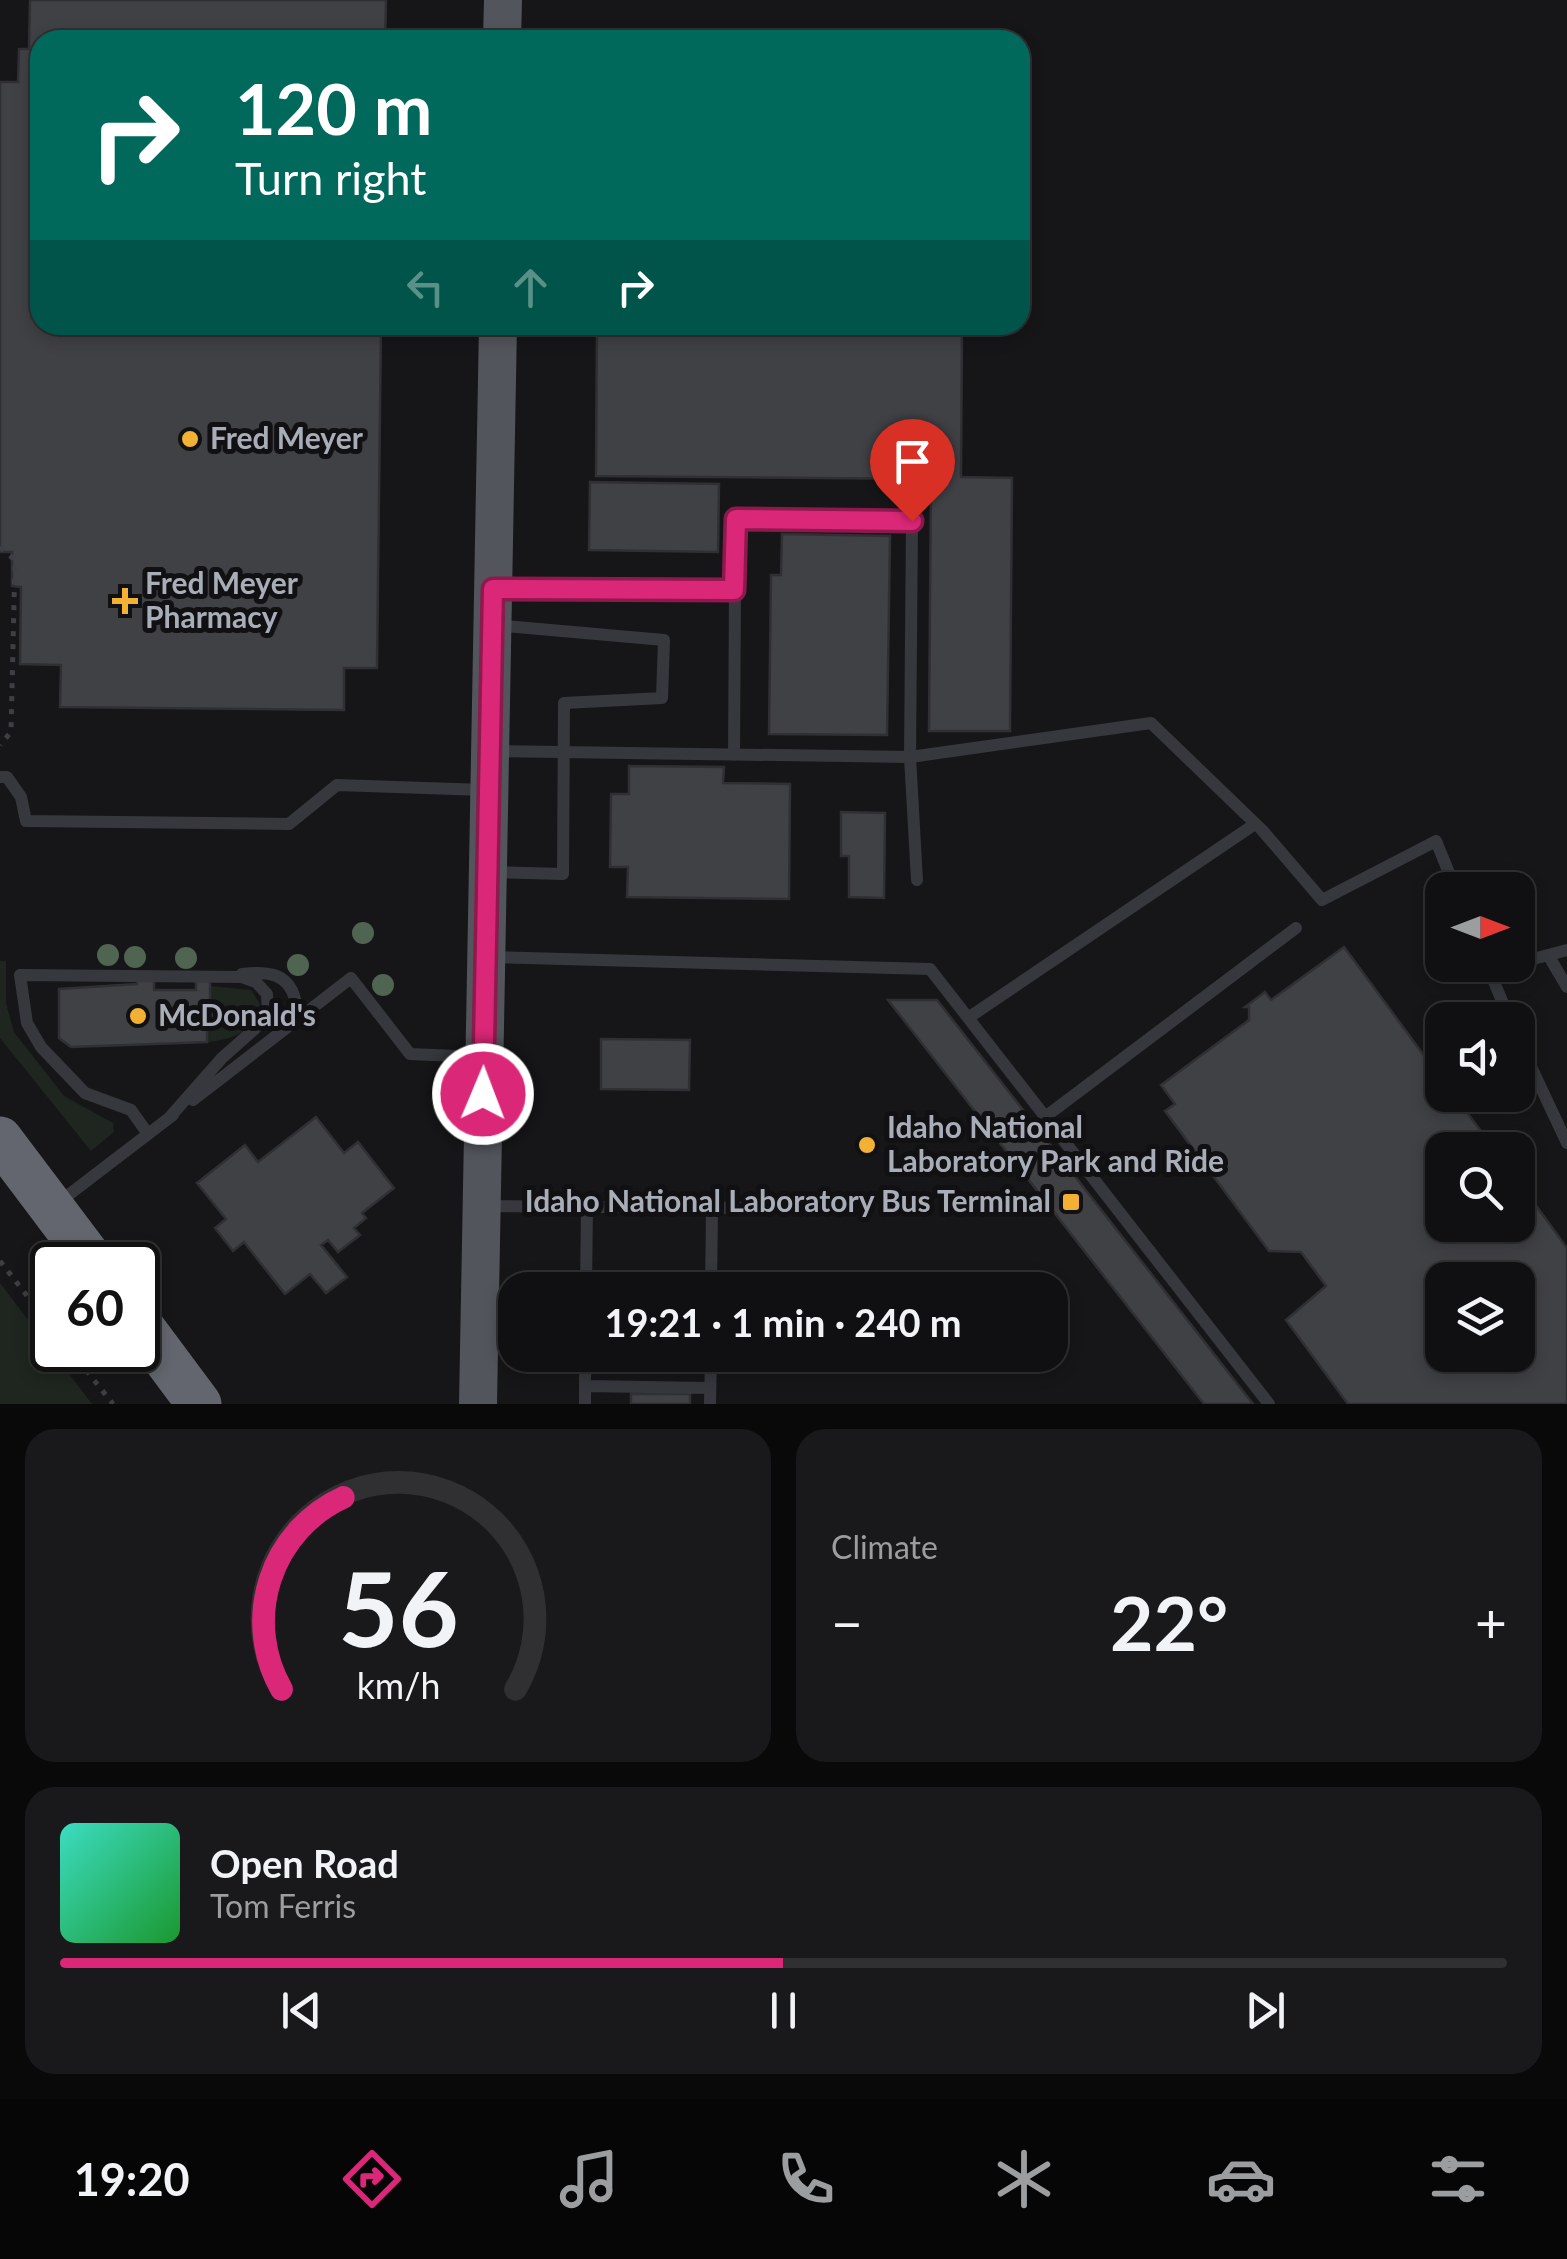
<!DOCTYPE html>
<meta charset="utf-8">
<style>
body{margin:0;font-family:Lato,sans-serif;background:#19191b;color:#f1f3f6;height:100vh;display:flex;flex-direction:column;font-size:38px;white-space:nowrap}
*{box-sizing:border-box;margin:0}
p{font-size:32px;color:#9c9d9f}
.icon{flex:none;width:55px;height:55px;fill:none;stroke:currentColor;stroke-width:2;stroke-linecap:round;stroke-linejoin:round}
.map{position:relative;height:1404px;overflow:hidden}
.panel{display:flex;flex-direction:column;gap:25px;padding:25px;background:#09090a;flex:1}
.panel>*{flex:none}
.top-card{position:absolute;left:30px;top:30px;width:1000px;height:305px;border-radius:30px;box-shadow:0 5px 15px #0003,0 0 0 2px #303032;background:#00695c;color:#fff;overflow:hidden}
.needle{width:65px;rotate:90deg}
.tools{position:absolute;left:1425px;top:872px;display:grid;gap:20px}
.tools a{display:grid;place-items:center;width:110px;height:110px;border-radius:20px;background:#101012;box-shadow:0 5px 15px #0003,0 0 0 2px #303032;font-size:50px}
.speed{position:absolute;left:30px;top:1242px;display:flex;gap:20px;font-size:50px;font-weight:700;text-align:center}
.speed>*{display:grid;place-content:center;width:130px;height:130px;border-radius:50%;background:#101012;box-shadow:0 5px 15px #0003,0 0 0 2px #303032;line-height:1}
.speed .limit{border:5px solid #111;border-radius:15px;background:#fff;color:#111}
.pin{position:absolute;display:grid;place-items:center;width:85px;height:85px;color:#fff;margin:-102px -42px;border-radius:50% 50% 50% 0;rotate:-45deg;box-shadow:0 0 10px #0007}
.pin .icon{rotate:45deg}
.me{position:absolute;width:110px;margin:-55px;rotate:1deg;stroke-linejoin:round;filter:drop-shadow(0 0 8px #0008)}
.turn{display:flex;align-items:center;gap:35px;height:210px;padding:0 40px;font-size:45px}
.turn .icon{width:130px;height:130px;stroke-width:2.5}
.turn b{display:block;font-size:70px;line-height:85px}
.lanes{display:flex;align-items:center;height:95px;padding:0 40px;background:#0003;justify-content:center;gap:50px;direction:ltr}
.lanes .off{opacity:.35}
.big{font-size:75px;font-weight:700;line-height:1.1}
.panel .tile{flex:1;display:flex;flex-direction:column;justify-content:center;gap:15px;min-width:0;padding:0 35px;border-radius:30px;background:#19191b}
.panel .dial{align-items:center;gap:0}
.dial svg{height:260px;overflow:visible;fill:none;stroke:#303032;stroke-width:7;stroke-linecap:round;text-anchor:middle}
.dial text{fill:#f1f3f6;stroke:none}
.song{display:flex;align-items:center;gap:30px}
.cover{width:120px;height:120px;border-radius:15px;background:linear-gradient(135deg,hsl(170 70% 55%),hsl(130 70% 35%))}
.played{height:10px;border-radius:5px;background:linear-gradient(90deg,#db2777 50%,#303032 50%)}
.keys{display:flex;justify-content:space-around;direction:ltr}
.heat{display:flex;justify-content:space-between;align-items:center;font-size:55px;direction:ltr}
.panel .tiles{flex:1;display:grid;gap:25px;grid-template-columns:1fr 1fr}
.tile:last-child{grid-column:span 2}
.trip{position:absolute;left:498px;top:1272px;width:570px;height:100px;border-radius:30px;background:#101012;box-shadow:0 5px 15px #0003,0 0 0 2px #303032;font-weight:700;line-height:100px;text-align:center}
.tabs{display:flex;height:160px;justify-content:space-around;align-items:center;background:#060607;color:#9c9d9f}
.tabs .icon{width:70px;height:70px}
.tabs .current{color:#db2777}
.tabs b{font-size:45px;color:#f1f3f6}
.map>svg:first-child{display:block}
.green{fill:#1e261f}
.building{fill:#404145;stroke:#303034;stroke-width:2.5;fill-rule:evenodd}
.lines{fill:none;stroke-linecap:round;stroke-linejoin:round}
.path{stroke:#3d3f44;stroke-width:5;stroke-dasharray:5 8;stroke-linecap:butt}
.lane{stroke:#37383d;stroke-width:12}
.primary{stroke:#53555c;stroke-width:38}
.highway{stroke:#63666e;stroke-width:45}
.tree{fill:#506452}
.route-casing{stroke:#8e194d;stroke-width:25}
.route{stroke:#db2777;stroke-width:18}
.poi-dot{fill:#f2b134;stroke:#111113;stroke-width:4}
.labels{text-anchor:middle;stroke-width:10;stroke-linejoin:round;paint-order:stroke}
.poi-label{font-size:30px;font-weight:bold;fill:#a8adb8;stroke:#111113;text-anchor:start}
</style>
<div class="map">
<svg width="1567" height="1404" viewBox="0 0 1567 1404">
<rect width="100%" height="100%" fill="#161618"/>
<path class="green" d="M0,961H6V1003L14,1032L64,1096L113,1123L114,1132L91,1151L0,1038Z
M210,986L251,990L260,1004C259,1029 230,1041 207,1042Z
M0,1283L92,1404H0Z"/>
<path class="building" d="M30,0H386L385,40H40V325H381L377,668H344V710L60,707L61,665L20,664L21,587L12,586V552H0V82H18L19,49H29Z
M597,325H962L961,477L1012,478L1010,731H929L931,479L596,476Z
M590,482L719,484L718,552L589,550Z
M782,534L890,536L887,735L769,734L771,575H781Z
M629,766L724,767L723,783L790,784L789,899L627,897L628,867H610L611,794H629Z
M841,812L885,813L884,898L849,897V856H841Z
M1344,947L1442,1080V1095H1454L1495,1150H1442V1225H1518V1181L1567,1248V1404H1348L1286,1320L1326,1286L1301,1252L1269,1251L1165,1111L1175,1104L1161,1085L1249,1020V1007H1245L1265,992L1271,1000ZM1442,1280H1518V1355H1442Z
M137,980H154V990H196V980H210V1010H217V1022H207V1042L71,1047L59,1038V989L137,984Z
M888,1000H937L1253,1404H1204Z
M601,1039L690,1040L689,1090L601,1089Z
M316,1117L344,1153L358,1142L394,1188L362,1213L366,1218L354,1228L360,1235L338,1252L328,1240L321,1245L347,1277L326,1293L310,1274L285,1294L244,1242L233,1251L215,1228L226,1219L197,1183L245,1145L258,1162Z
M631,1394H690V1404H631Z"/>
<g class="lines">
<path class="path" d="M0,547L15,560L11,732L0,745
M0,1261L52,1328
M70,1350L113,1404"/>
<path class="lane" d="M496,589L735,590L736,519L912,521L910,757L917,880
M493,751L910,757L1151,723L1262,830L1322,900L1436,841L1456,890
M734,755L735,590
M0,777H7L21,797L26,821L289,824L337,785L484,790
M489,872L563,874L564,703L662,698L664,640L495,625
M1548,955L1567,987
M489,957L930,969L1269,1404
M1518,963L1567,950
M1487,965L1510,1020
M1489,970L1510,965
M242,974C265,971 288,972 295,999L287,1025
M968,1018L1255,824
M1518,1039L1567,1143
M193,1100L351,978L410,1054L480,1057
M1045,1117L1296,928
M148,1134L131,1110L85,1093L41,1047L27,1023L20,975L242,977L256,982L267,994L268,1017L222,1058L169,1118
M58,1203L173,1115
M483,1206L773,1208
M586,1290L587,1206
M711,1290L712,1208
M585,1386L710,1388
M585,1404V1355
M710,1404L711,1355"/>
<path class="primary" d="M502,40L503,0
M478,1404L498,325"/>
<path class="highway" d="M0,1139L95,1265
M138,1322L199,1404"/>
</g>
<g class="tree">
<circle cx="363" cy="933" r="11"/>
<circle cx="108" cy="955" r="11"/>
<circle cx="135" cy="957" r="11"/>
<circle cx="186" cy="958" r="11"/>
<circle cx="298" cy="965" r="11"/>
<circle cx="383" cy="985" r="11"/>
</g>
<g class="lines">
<defs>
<path id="route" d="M483,1094L493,589L734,590L736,519L912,521"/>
</defs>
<use href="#route" class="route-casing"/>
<use href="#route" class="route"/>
</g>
<g class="poi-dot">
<circle cx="190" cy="439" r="10"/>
<path d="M120 586h10v10h10v10h-10v10h-10v-10h-10v-10h10z"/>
<circle cx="138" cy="1016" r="10"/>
<circle cx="867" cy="1145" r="10"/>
<rect x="1061" y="1192" width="20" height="20" rx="5"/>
</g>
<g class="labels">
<g class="poi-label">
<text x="210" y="449">Fred Meyer</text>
<text x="145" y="594">Fred Meyer<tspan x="145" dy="34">Pharmacy</tspan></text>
<text x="158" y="1026">McDonald's</text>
<text x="887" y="1138">Idaho National<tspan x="887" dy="34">Laboratory Park and Ride</tspan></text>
<text x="1051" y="1212" text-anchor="end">Idaho National Laboratory Bus Terminal</text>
</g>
</g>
</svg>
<div class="tools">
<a><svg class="needle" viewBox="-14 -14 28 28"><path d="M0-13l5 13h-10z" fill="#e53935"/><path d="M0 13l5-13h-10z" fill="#9c9d9f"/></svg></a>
<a><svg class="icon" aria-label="sound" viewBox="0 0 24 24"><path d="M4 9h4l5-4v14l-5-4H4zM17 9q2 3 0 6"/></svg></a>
<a><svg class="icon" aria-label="search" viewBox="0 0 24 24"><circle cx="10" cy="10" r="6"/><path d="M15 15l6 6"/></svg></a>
<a><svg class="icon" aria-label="layers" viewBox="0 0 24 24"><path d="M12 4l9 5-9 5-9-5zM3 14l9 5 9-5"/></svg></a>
</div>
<div class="speed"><div class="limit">60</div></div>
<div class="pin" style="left:912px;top:521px;background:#d93025"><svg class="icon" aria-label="arrive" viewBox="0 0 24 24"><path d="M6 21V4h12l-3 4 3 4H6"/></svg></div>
<svg class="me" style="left:483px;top:1094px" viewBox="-20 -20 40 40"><circle r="17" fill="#db2777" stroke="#fff" stroke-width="3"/><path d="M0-11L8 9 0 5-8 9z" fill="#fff"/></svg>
<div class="trip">19:21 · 1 min · 240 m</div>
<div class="top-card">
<div class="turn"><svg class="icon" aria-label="right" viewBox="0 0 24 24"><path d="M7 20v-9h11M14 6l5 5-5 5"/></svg><div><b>120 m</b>Turn right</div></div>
<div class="lanes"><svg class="icon off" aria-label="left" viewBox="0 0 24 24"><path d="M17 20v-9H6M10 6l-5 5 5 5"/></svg><svg class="icon off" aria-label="ahead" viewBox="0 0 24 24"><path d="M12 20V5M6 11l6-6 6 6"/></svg><svg class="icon" aria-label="right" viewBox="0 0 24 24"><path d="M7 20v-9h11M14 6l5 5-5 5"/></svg></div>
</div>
</div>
<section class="panel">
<div class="tiles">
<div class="tile dial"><svg viewBox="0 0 100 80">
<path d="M14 69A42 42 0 1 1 86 69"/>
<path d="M14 69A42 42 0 0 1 33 10" stroke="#db2777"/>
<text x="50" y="56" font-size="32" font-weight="700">56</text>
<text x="50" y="72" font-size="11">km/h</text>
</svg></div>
<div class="tile"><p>Climate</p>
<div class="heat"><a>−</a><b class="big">22°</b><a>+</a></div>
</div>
<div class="tile">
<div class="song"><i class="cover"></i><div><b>Open Road</b><p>Tom Ferris</p></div></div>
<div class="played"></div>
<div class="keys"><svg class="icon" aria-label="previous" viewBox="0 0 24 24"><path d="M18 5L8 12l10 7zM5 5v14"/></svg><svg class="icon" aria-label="pause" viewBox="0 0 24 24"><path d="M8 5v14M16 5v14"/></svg><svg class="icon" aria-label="next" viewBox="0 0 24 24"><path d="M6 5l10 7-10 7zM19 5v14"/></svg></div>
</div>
</div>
</section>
<nav class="tabs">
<b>19:20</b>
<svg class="icon current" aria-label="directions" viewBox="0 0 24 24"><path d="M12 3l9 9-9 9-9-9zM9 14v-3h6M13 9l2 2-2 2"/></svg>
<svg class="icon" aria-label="music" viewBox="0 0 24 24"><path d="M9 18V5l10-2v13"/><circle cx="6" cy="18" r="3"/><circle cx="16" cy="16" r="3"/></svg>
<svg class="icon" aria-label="phone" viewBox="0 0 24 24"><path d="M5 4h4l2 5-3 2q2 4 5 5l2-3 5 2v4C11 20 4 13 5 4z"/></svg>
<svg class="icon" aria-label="climate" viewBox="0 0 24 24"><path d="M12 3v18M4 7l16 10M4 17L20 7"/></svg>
<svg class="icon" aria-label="car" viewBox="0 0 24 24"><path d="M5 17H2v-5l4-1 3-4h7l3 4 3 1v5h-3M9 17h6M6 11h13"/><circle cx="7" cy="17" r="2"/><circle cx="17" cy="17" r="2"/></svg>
<svg class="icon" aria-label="filters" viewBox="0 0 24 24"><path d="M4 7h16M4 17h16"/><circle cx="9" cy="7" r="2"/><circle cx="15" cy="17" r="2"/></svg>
</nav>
